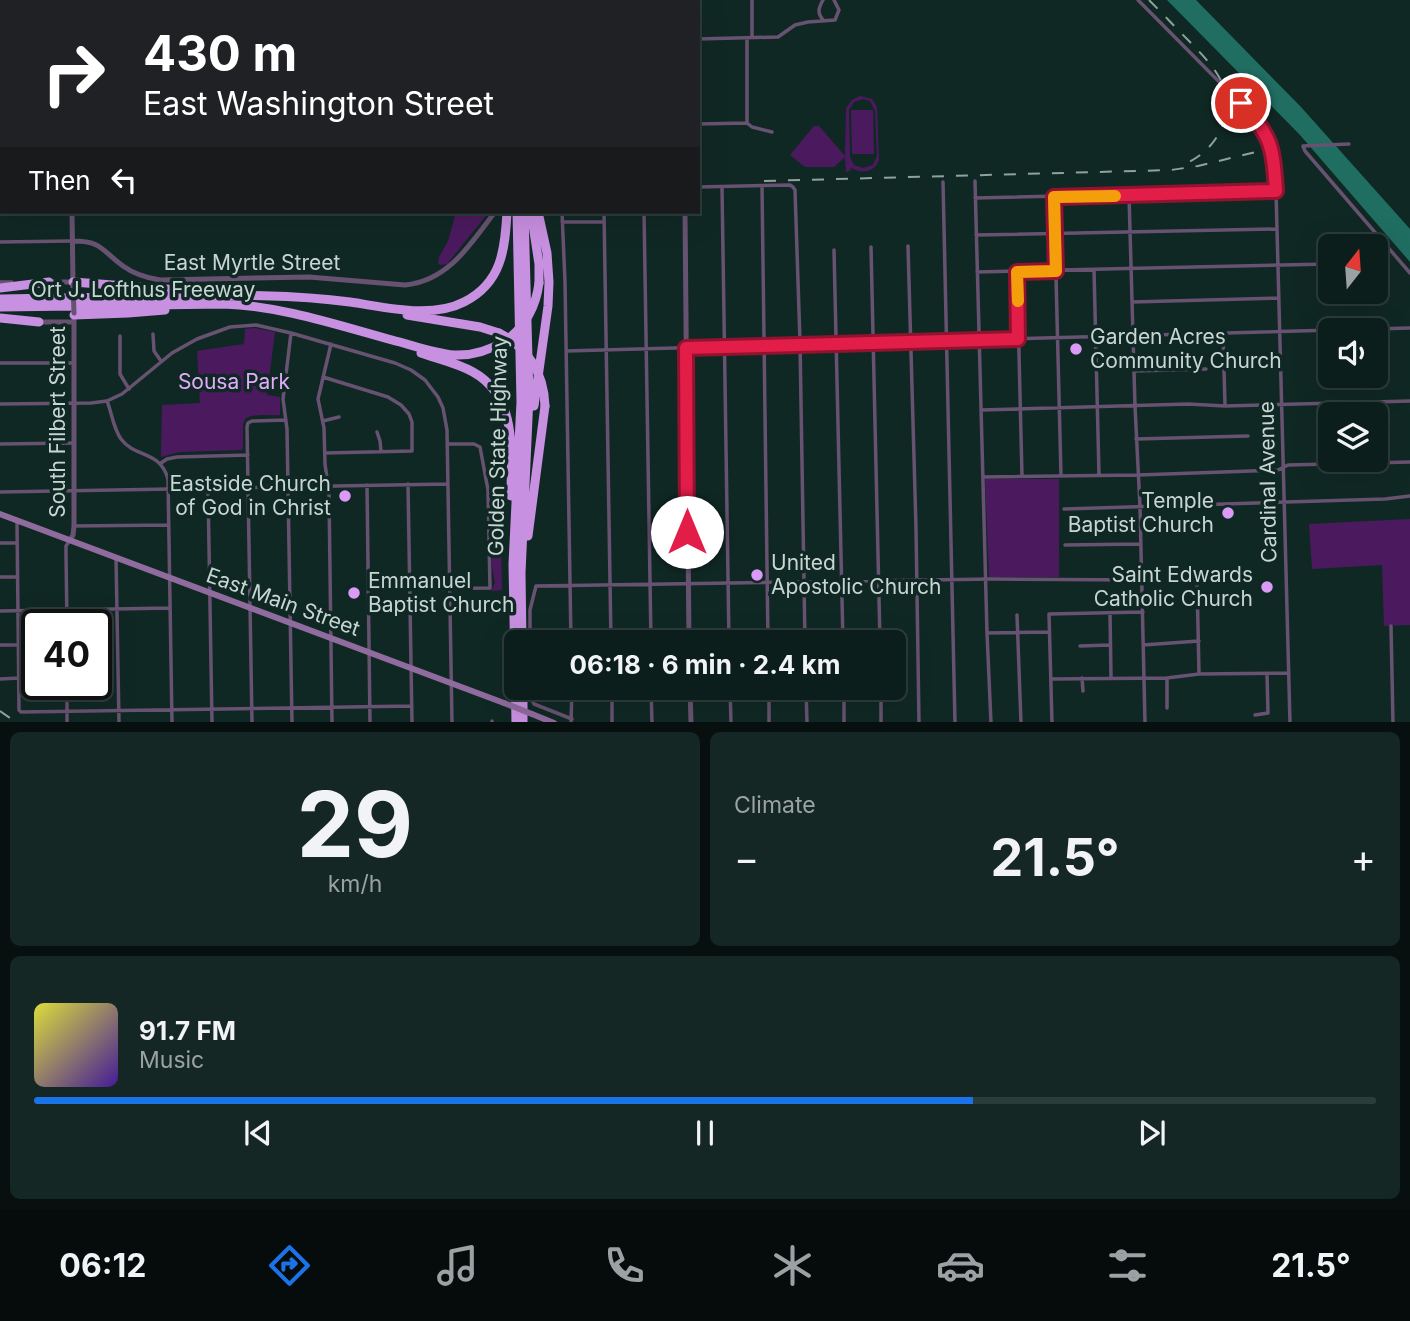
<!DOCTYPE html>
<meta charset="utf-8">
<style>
body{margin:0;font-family:Inter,sans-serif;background:#152724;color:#f1f3f6;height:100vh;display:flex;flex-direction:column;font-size:26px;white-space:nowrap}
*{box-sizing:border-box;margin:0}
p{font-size:23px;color:#9aa2a3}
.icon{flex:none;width:38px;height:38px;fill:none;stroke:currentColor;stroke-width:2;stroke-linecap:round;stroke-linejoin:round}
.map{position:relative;height:722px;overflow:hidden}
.panel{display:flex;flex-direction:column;gap:10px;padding:10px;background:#07100f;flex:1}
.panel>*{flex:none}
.hud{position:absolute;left:0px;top:0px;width:700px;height:214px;box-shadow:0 7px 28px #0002,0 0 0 2px #2c3c3a;background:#202124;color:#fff;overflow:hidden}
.needle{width:46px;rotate:17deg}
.buttons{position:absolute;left:1318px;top:234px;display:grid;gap:14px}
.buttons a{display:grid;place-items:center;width:70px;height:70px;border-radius:10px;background:#0c1e1b;box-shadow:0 7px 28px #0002,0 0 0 2px #2c3c3a;font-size:35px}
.speed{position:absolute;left:21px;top:609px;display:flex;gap:14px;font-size:35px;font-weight:700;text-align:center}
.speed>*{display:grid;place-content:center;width:91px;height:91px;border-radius:50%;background:#0c1e1b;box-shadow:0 7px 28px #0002,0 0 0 2px #2c3c3a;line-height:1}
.speed .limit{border:4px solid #111;border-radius:10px;background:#fff;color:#111}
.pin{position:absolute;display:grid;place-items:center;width:60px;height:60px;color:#fff;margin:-30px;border:4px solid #fff;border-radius:50%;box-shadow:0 2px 7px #0007}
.me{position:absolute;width:77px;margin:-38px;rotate:0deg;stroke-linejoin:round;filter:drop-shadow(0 0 5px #0008)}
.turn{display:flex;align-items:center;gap:24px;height:147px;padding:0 28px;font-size:32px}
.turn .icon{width:91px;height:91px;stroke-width:2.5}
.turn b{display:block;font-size:49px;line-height:60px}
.then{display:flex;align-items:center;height:66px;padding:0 28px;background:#0003;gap:14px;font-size:26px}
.big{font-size:52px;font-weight:700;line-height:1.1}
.panel .widget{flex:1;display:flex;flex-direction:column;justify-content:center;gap:10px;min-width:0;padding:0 24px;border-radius:10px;background:#152724}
.panel .dial{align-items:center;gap:0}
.dial b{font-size:91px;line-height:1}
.song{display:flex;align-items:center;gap:21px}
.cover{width:84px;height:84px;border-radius:10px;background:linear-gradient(135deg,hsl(60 70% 55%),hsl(260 70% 35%))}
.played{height:7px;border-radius:4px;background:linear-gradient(90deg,#1a73e8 70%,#2c3c3a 70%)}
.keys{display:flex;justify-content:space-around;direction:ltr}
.heat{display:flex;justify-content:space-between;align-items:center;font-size:38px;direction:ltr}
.panel .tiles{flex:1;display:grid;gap:10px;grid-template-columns:1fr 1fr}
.widget:last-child{grid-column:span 2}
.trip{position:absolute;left:504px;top:630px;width:402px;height:70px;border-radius:10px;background:#0c1e1b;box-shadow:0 7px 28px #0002,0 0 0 2px #2c3c3a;font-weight:700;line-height:70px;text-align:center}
.tab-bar{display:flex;height:112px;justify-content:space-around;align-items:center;background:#050c0b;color:#9aa2a3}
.tab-bar .icon{width:49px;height:49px}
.tab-bar .on{color:#1a73e8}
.tab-bar b{font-size:32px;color:#f1f3f6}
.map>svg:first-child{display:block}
.green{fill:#4b1a5e;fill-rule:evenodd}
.water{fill:#206d62}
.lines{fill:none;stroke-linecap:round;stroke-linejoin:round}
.minor{stroke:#685271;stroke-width:3.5}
.tertiary{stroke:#685271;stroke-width:5}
.secondary{stroke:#8f6b9e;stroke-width:6}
.motorway{stroke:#c890e0;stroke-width:9}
.rail{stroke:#90a19e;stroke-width:2;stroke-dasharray:12 12;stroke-linecap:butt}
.tertiary-bridge{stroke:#685271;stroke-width:5}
.secondary-bridge{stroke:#8f6b9e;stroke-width:6}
.motorway-bridge{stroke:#c890e0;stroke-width:9}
.route-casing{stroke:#92132f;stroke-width:18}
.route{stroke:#e11d48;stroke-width:12}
.slow{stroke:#f59e0b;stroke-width:12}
.poi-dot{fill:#da9af6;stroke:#102824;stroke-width:2.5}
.labels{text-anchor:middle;stroke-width:7;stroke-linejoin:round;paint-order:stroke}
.street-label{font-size:21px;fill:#c8d6d3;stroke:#102824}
.poi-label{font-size:21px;fill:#c8d6d3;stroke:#102824;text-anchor:start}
.park-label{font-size:21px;fill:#e3abfc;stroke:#102824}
</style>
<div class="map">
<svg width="1410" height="723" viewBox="0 0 1410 723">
<rect width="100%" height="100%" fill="#102824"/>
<path class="green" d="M860,96L872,99L877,107L879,160C874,173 862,174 851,168L850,171L846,172L845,157L834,167H805L790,155L814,126H819L845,156L846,108L852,100ZM863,99L870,101L875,111L877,156L873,165L863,168L854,165L850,157L849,110L854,102Z
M851,110H873L874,154H852Z
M456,212H489L447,264L440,265L438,263L439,257L448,241Z
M254,328L275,332L267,395L280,397V415C269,416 257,413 246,418L243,424V448L242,450L180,452L161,457L162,405L200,403L197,351L244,344L245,329Z
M985,479H1059V577H989Z
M490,486H503L501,544L502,590L491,591L495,583L492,567Z
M1410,519V625L1384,626L1382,565L1312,569L1309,524Z"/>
<path class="water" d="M1167,0H1196L1301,107L1410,229V262L1300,135Z"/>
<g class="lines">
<path class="minor" d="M239,0V2
M291,0V2
M375,0V2
M459,0V2
M542,0V2
M627,0V2
M752,0V38
M823,0C818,9 817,13 824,21
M1138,0L1259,122C1273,146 1274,165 1276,191L1290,723
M203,2V0
M698,39L778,37L795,25L808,22L835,20L839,10L834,0
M0,41H2
M0,75H2
M0,109H2
M747,123V38
M698,124L747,123L752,127L772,132
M1349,144L1303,146L1305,151L1410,273
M975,181L987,633L991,723
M943,182L955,723
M762,186L768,642
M698,187L790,185L793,187L795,190L800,342L805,642
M722,187L729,642
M1129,195L1135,406L1140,507L1145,723
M1054,197L1061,476
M975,198L1276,191
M562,212L565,282L571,642
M604,212L611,642
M644,212L651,642
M562,222H604
M976,235L1277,229
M0,242L71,241
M908,246L916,528L919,723
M871,247L880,642
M834,250L843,642
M1376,262H1386
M1094,270L1099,475
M977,272L1330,264
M1017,272L1022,476
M0,282H12
M1132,302L1279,298
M291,333L283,399L287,429L292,723
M1223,333L1225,406
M153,334L154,351L161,361
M120,336V374L129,389
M331,344L318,399L324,428L325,464L329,493L332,723
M566,351L1410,328
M0,363H74
M1134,371L1206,369
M323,377L388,397L401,405L409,414L412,422V451L325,453
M107,401C112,413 113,428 121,439C135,458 160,450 168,479L172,723
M0,404L91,403L107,401L122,394L172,353L197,339L230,327L256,325L291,333L395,363L411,370L425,380L438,397L443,408L447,430L452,723
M981,410L1188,404L1225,406L1410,401
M323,421L339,417
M377,432L380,441L381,451
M1136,439L1248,436
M0,444L74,443
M161,463L167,459L177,457L248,455
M983,477L1138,475L1278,470L1288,465L1410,462
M408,484L412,723
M367,485L370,723
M208,488L212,723
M0,492L447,484
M1064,509L1385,499L1410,496
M17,522L19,710L21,712L412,706
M74,526L169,525
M0,543H17
M1065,545L1140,544
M116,558L119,723
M0,577H17
M1197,580L1199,674
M410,589L490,588L488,490L480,447L474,444H447
M0,611L170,608
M1110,613L1111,677
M1017,615L1021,723
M67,625L66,554V546L70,540
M1391,626L1393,723
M987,633L1048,632
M530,642V610L536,586L992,579L1142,580
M0,645H19
M1143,645L1199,641
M1080,646L1109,645
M1082,678L1083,691
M1167,678V708
M0,679L19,678
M1051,679L1167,678L1199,674L1289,673
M67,684V723
M531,688L532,700L534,704L572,719
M612,688V723
M651,688L652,723
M730,688L731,723
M769,688V723
M806,688L807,723
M844,688V723
M881,688V723
M1255,715L1268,713L1267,674
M492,721V723
M252,723L247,427L248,423L252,421L286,420
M571,723L572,688
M1052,723L1049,614L1143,612"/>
<path class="tertiary" d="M62,0V2
M694,0V2
M0,143H2
M72,212L73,282
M685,212L689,642
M73,241C102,241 101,250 123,266C134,274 147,278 160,280L309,277L405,285C449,281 471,243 495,212
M49,282H73
M39,322H74
M70,540L73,535L74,526V313
M690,688L691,723"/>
<path class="secondary" d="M82,2L91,0
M102,2L111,0
M0,18L2,17
M0,514L504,703
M532,714L554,723"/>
<path class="motorway" d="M496,0V2
M504,0V2
M511,2L512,0
M531,212L539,264V283
M73,282L192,291
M0,288L49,282
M0,299C58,298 117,297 175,296C234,295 292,294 350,302C385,307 431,319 464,302C502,283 505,249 507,212
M0,307L224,304C281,306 337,325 392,340C412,345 433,353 454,355C472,356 490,350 505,341
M74,315L128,313L165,310
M407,315L480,327L499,333
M0,318L39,322
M421,353C438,359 457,363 473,372C518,397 511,452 511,496
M534,406L548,306L549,282L547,253L538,212
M528,536L545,406
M522,642L521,573L529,396L524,212
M523,688V723
M516,723L513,564L521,402L517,212"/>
<path class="rail" d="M1149,0C1163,14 1176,28 1190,42C1215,68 1236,89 1222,127C1215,144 1202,156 1185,164
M764,181L1171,170L1198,166L1264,150
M0,200H2
M0,711L17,723"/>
<path class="tertiary-bridge" d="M73,285L74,313"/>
<path class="secondary-bridge" d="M504,703L532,714"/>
<path class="motorway-bridge" d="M499,333C528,348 544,373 545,406
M507,340C525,326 536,307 539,283"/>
</g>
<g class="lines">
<defs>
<path id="route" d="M687,532L686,348L1018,339L1017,272L1056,271L1054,197L1276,191C1273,147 1272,136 1241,103"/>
</defs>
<use href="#route" class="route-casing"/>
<use href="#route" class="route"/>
<path class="slow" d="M1018,301L1017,272L1056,271L1054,197L1115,196"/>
</g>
<g class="poi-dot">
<circle cx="1076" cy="349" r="7"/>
<circle cx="345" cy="496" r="7"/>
<circle cx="1228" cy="513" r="7"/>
<circle cx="757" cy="575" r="7"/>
<circle cx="1267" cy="587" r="7"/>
<circle cx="354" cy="593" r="7"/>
</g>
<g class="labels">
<g class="street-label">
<text x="252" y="270">East Myrtle Street</text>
<text x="143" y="297">Ort J. Lofthus Freeway</text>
<text transform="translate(58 422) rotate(-90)" y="7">South Filbert Street</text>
<text transform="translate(498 446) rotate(-89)" y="7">Golden State Highway</text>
<text transform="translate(1268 482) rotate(-91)" y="7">Cardinal Avenue</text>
<text transform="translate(283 602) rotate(20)" y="7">East Main Street</text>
</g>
<g class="poi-label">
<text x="1090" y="344">Garden Acres<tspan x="1090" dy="24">Community Church</tspan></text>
<text x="331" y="491" text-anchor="end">Eastside Church<tspan x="331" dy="24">of God in Christ</tspan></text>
<text x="1214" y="508" text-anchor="end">Temple<tspan x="1214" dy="24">Baptist Church</tspan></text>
<text x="771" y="570">United<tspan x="771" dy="24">Apostolic Church</tspan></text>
<text x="1253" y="582" text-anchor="end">Saint Edwards<tspan x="1253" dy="24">Catholic Church</tspan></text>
<text x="368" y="588">Emmanuel<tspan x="368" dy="24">Baptist Church</tspan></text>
</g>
<g class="park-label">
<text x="234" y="389">Sousa Park</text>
</g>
</g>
</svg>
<div class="buttons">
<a><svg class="needle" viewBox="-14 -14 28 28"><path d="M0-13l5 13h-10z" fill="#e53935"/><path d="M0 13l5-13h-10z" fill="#9aa2a3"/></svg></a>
<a><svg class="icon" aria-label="sound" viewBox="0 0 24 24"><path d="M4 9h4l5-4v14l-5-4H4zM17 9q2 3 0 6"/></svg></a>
<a><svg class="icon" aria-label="layers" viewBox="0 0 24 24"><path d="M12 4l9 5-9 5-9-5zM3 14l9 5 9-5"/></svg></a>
</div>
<div class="speed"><div class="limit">40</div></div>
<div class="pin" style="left:1241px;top:103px;background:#d93025"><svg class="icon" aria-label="arrive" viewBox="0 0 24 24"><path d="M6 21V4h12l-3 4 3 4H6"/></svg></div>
<svg class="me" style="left:687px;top:532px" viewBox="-20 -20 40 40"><circle r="19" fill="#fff"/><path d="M0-13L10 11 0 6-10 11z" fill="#e11d48"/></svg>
<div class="trip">06:18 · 6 min · 2.4 km</div>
<div class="hud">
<div class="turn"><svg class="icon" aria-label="right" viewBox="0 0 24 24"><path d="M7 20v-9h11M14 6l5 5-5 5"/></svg><div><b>430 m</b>East Washington Street</div></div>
<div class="then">Then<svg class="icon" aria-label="left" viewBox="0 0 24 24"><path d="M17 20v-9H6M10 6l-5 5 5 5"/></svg></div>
</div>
</div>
<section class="panel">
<div class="tiles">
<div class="widget dial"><b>29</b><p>km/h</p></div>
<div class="widget"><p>Climate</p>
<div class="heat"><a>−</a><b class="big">21.5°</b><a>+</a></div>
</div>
<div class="widget">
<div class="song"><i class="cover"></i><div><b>91.7 FM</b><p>Music</p></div></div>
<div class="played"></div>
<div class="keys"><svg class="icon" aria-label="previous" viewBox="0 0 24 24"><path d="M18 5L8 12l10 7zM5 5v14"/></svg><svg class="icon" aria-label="pause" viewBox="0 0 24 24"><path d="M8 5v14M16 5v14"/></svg><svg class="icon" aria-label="next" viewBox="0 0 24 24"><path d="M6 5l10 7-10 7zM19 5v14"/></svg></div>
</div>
</div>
</section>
<nav class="tab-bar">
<b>06:12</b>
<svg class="icon on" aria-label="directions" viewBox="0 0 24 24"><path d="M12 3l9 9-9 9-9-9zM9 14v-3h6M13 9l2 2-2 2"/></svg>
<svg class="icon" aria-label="music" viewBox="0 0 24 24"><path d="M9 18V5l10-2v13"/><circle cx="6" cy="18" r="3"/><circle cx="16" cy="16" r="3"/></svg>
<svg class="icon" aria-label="phone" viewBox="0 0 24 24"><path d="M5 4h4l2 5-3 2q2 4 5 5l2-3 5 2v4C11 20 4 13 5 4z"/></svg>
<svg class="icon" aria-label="climate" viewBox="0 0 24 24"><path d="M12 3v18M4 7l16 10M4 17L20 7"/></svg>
<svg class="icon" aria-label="car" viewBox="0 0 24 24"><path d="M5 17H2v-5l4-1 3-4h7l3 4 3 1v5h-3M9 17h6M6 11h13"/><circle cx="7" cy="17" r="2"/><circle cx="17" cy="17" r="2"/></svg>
<svg class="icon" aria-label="filters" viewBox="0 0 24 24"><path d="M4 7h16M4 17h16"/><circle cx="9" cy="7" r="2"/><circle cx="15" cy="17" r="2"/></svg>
<b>21.5°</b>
</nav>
